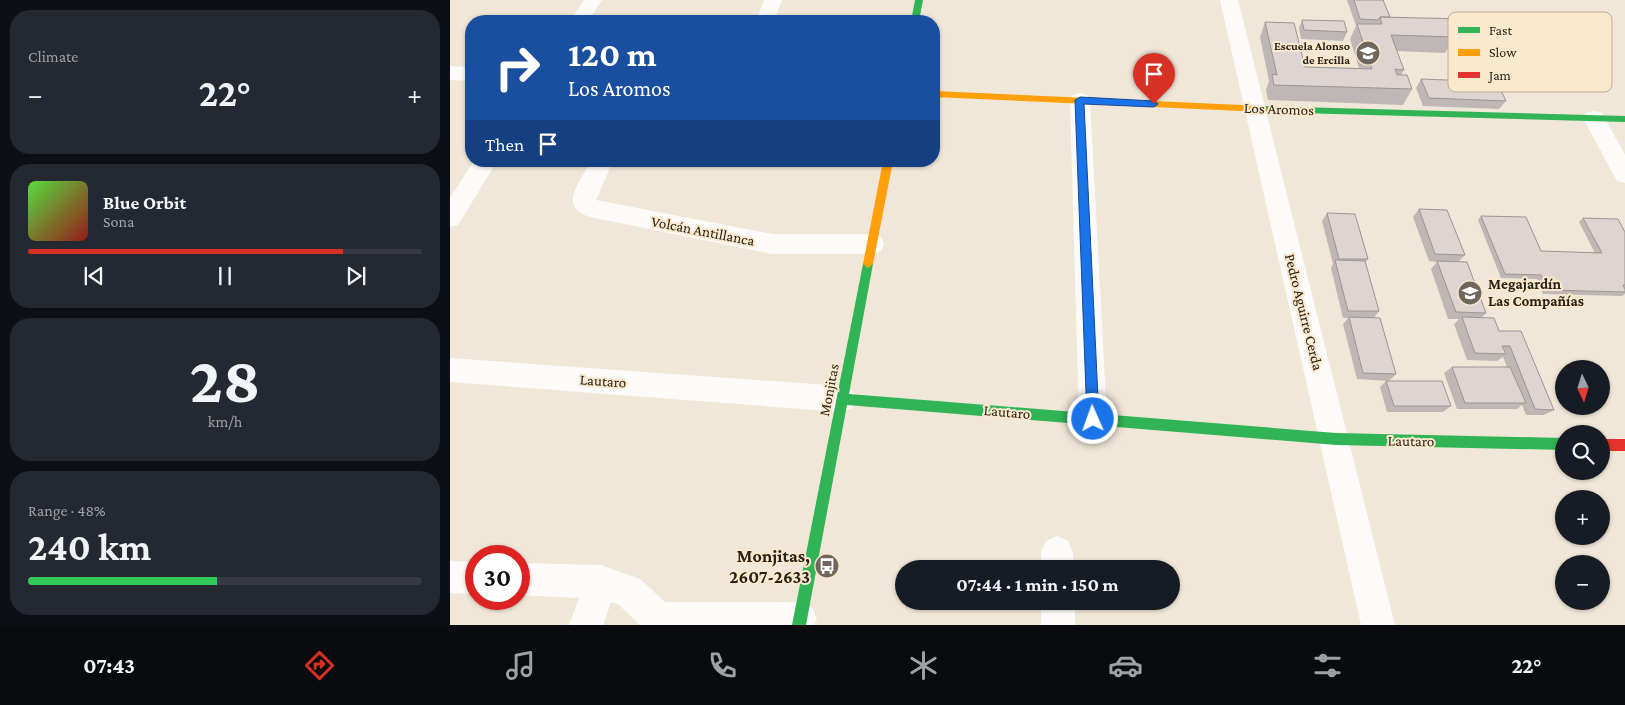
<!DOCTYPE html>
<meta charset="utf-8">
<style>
body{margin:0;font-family:"Crimson Pro",serif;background:#242831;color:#f1f3f6;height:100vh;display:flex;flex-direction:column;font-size:19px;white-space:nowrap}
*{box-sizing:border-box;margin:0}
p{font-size:16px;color:#9ea1a6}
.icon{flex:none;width:28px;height:28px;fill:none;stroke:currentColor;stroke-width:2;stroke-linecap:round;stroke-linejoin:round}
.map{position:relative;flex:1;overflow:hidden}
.details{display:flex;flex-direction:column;gap:10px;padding:10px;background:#0d0f14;width:450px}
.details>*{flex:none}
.hud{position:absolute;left:15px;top:15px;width:475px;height:152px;border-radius:20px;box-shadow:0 1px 4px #0004;background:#1a4fa0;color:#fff;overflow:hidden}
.needle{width:32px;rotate:176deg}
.tools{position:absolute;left:1105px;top:360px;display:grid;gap:10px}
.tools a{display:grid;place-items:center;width:55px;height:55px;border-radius:50%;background:#171b24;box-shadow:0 1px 4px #0004;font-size:25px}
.speed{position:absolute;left:15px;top:545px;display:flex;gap:10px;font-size:25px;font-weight:700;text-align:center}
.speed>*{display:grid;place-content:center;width:65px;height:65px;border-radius:50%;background:#171b24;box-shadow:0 1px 4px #0004;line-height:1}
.speed .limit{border:8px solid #d22;background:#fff;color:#111}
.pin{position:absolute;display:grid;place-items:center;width:42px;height:42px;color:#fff;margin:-51px -21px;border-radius:50% 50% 50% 0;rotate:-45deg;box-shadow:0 0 5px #0007}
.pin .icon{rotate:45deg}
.me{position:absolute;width:55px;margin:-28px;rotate:358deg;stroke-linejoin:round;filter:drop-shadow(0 0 4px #0008)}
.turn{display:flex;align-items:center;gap:18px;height:105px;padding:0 20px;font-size:22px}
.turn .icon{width:65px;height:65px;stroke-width:2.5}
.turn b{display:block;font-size:35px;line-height:42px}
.then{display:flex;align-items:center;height:48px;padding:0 20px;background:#0003;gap:10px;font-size:19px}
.big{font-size:38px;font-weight:700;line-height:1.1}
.details .tile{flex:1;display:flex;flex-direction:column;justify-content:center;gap:8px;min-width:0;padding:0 18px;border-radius:20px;background:#242831}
.details .dial{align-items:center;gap:0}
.dial b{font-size:65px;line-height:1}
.song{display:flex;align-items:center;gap:15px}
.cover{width:60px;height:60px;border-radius:8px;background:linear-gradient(135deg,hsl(110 70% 55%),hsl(0 70% 35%))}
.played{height:5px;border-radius:2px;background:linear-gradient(90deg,#d93025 80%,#363941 80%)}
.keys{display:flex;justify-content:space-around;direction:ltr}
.heat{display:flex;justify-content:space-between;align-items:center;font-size:28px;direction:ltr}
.charge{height:8px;border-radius:4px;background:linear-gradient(90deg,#34c759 48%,#363941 0)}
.trip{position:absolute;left:445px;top:560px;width:285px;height:50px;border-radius:25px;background:#171b24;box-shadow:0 1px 4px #0004;font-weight:700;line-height:50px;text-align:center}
.menu{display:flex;height:80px;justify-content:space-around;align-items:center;background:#090b0e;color:#9ea1a6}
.menu .icon{width:35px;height:35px}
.menu .current{color:#d93025}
.menu b{font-size:22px;color:#f1f3f6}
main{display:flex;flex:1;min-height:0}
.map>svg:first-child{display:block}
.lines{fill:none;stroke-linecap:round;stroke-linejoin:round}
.street{fill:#fdfbf9;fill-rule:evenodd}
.fast{fill:#30b455;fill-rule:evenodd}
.slow{fill:#ff9f0a;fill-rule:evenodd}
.jam{fill:#e5322d;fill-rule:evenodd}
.wall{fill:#bfb7b5}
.building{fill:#ded5d2;stroke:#9b9593}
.route{fill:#1a73e8;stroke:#114b97}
.labels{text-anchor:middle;stroke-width:4;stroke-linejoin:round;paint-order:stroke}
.far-poi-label{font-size:12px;font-weight:bold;fill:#292218;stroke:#fbe9ce;text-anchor:end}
.street-label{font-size:15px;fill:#292218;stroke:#fbe9ce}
.poi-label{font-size:15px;font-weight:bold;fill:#292218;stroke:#fbe9ce;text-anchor:start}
.near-poi-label{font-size:18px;font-weight:bold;fill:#292218;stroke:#fbe9ce;text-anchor:end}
.key{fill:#fbe9ce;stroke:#bcad97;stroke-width:1}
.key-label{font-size:14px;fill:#292218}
</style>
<main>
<section class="details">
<div class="tile"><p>Climate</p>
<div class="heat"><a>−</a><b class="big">22°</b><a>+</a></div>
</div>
<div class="tile">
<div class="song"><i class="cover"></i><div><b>Blue Orbit</b><p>Sona</p></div></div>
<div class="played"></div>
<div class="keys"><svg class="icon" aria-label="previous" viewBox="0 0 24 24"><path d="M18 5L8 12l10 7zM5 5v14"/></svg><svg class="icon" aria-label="pause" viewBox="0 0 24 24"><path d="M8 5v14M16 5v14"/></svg><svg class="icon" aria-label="next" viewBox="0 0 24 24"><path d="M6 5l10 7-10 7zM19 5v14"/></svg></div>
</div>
<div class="tile dial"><b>28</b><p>km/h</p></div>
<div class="tile"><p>Range · 48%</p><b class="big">240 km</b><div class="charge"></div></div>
</section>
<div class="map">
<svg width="1175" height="625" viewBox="0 0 1175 625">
<rect width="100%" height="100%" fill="#f0e7d8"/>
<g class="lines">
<path class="street" d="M134,0H152L138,21H120Z
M314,0H332L324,21H306Z
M770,0H788L945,625H911Z
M0,66L21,67V81L0,80Z
M630,93L637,95L640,100L657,419L653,429L643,433L633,429L629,419L620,100L623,95Z
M1144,111L1152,113L1175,155V183L1167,181L1133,118L1136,113Z
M24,161H47L8,225L0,227V198Z
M141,161H163L146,200L322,234H422L431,237L434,244L431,251L422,254H322L140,217C107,207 130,182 141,161Z
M0,358L392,386L402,390L406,399L402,408L392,412L0,382Z
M607,536L618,541L623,552V569H591V552L596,541Z
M0,561L26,562V594L0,593Z
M69,563L151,565L190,579L215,602H350L362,607L367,619L364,625H190L168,604L161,602L153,625H119L129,598L69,595Z
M591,601H625V625H591Z"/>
<path class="fast" d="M465,0H473L469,21H461Z
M813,106L1175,116V122L813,112L808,109Z
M418,260L423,264L399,394L886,433L1114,438V450L886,445L397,405L356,625H342L413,264Z"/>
<path class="slow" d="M484,91L813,106L818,109L813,112L484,97Z
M433,161H443L423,264L418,268L413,264Z"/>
<path class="jam" d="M1151,439H1175V451H1151Z"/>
</g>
<path class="wall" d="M897,0H933L940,17L1021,30L1011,45H1000L995,53L947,51L954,70L951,75L962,89L953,105L818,100L816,90L819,81L810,37L815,22L855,67L909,68L900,39L906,26Z
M852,20L897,32L893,41L851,39L849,28Z
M971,79L1056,101L1049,109L973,106L966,88Z
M969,209L1015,255L1008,262L1036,313L1032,317L1049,331L1104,410L1094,415H1076L1072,405L1067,409H1007L994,373L1002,367H1057L1053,357L1047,361L1017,360L1004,324L1009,319H998L981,269L987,262L979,261L963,217Z
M877,213L918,259L915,263L929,311L924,318L946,374L939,381L907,379L893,324L898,318H893L881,268L883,264L872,221Z
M1031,216L1091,251L1145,253L1129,222L1133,218L1175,232V294L1172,296L1093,294L1087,279L1051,278L1028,220Z
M936,381L1001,406L993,412H937L930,387Z"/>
<path class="building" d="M904,0H933L940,17H930L928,20L910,19Z
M930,17L1016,19L1021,30L1001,29L1005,37L941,35L954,70L945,69L947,75H957L962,89L824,85L822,74L827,75L815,22L844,23L855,67L922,69L907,24H932Z
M852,20L894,21L897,32L854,30Z
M971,79L1047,82L1056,101L979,98Z
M969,209L997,210L1015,255L985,254Z
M877,213L905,214L918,259H889Z
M1031,216L1076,217L1091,251L1152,253L1133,218L1168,219L1175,232V285H1173L1175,289V292L1098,290L1091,275L1055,274Z
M885,260L915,261L929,311H898Z
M987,261L1017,262L1036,313L1006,312Z
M899,317L930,318L946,374L913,373Z
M1012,317L1044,318L1049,331H1071L1104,410L1085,409L1060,346H1052L1056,354L1025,353Z
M1002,367H1060L1076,403H1015Z
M936,381H992L1001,406H944Z"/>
<path class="route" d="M630,97L704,101L708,104L704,107L634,104L649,419L647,423L643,425L638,423L637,419L625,100Z"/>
<defs>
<symbol id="school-disc" viewBox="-11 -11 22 22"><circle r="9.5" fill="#6f675b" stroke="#fbe9ce"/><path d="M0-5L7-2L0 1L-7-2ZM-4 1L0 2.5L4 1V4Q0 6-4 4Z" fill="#fff"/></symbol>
<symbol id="bus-disc" viewBox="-11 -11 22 22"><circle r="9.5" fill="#6f675b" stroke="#fbe9ce"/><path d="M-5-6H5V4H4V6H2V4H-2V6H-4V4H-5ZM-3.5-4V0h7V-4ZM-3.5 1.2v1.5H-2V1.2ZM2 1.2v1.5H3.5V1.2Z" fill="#fff"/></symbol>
</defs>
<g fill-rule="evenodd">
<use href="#school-disc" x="904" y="39" width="28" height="28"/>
<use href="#school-disc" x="1006" y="279" width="28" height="28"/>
<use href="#bus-disc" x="363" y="552" width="28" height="28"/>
</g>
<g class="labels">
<g class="far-poi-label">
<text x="900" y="50">Escuela Alonso<tspan x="900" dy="14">de Ercilla</tspan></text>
</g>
<g class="street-label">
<text transform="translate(829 109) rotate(2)" y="5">Los Aromos</text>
<text transform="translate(253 231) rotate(11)" y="5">Volcán Antillanca</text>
<text transform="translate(854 312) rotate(76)" y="5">Pedro Aguirre Cerda</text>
<text transform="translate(153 381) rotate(4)" y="5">Lautaro</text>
<text transform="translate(379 390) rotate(-79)" y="5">Monjitas</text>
<text transform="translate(557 412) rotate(5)" y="5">Lautaro</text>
<text transform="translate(961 441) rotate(1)" y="5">Lautaro</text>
</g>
<g class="poi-label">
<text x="1038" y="289">Megajardín<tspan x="1038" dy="17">Las Compañías</tspan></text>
</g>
<g class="near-poi-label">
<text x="360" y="562">Monjitas,<tspan x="360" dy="21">2607-2633</tspan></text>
</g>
</g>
<rect x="998" y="12" width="164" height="80" rx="8" class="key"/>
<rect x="1008" y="27" width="22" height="6" fill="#30b455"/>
<rect x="1008" y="49" width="22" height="7" fill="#ff9f0a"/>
<rect x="1008" y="72" width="22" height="6" fill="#e5322d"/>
<g class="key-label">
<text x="1039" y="35">Fast</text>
<text x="1039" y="57">Slow</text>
<text x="1039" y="80">Jam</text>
</g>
</svg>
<div class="tools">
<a><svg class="needle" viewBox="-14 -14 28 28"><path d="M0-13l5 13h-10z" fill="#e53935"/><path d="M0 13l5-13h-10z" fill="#9ea1a6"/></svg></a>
<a><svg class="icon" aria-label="search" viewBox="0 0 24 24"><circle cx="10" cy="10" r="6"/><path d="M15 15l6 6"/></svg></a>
<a>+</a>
<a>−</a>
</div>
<div class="speed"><div class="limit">30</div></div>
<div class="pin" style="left:704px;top:104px;background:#d93025"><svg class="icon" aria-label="arrive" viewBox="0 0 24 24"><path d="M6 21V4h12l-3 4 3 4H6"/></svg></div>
<svg class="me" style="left:643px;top:419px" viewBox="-20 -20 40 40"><circle r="17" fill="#1a73e8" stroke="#fff" stroke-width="3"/><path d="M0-11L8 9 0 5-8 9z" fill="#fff"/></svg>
<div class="trip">07:44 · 1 min · 150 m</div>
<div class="hud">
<div class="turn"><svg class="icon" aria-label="right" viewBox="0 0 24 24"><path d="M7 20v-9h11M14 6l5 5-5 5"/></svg><div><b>120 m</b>Los Aromos</div></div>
<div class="then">Then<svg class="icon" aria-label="arrive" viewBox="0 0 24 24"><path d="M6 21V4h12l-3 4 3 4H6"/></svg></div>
</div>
</div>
</main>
<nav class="menu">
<b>07:43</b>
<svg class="icon current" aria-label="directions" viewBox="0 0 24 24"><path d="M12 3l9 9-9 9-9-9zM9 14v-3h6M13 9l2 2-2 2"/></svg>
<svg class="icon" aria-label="music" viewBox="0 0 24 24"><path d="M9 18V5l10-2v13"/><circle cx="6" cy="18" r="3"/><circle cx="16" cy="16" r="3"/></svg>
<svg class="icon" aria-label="phone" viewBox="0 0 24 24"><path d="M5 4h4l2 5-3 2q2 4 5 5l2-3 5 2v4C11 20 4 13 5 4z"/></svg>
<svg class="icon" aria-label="climate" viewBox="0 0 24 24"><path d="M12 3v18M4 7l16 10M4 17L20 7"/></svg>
<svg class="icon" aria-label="car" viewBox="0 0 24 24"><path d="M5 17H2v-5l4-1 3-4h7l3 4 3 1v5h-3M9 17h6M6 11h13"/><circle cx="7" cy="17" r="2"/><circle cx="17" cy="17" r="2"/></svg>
<svg class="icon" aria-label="filters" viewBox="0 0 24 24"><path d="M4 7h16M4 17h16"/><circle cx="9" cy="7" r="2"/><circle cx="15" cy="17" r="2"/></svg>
<b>22°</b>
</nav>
